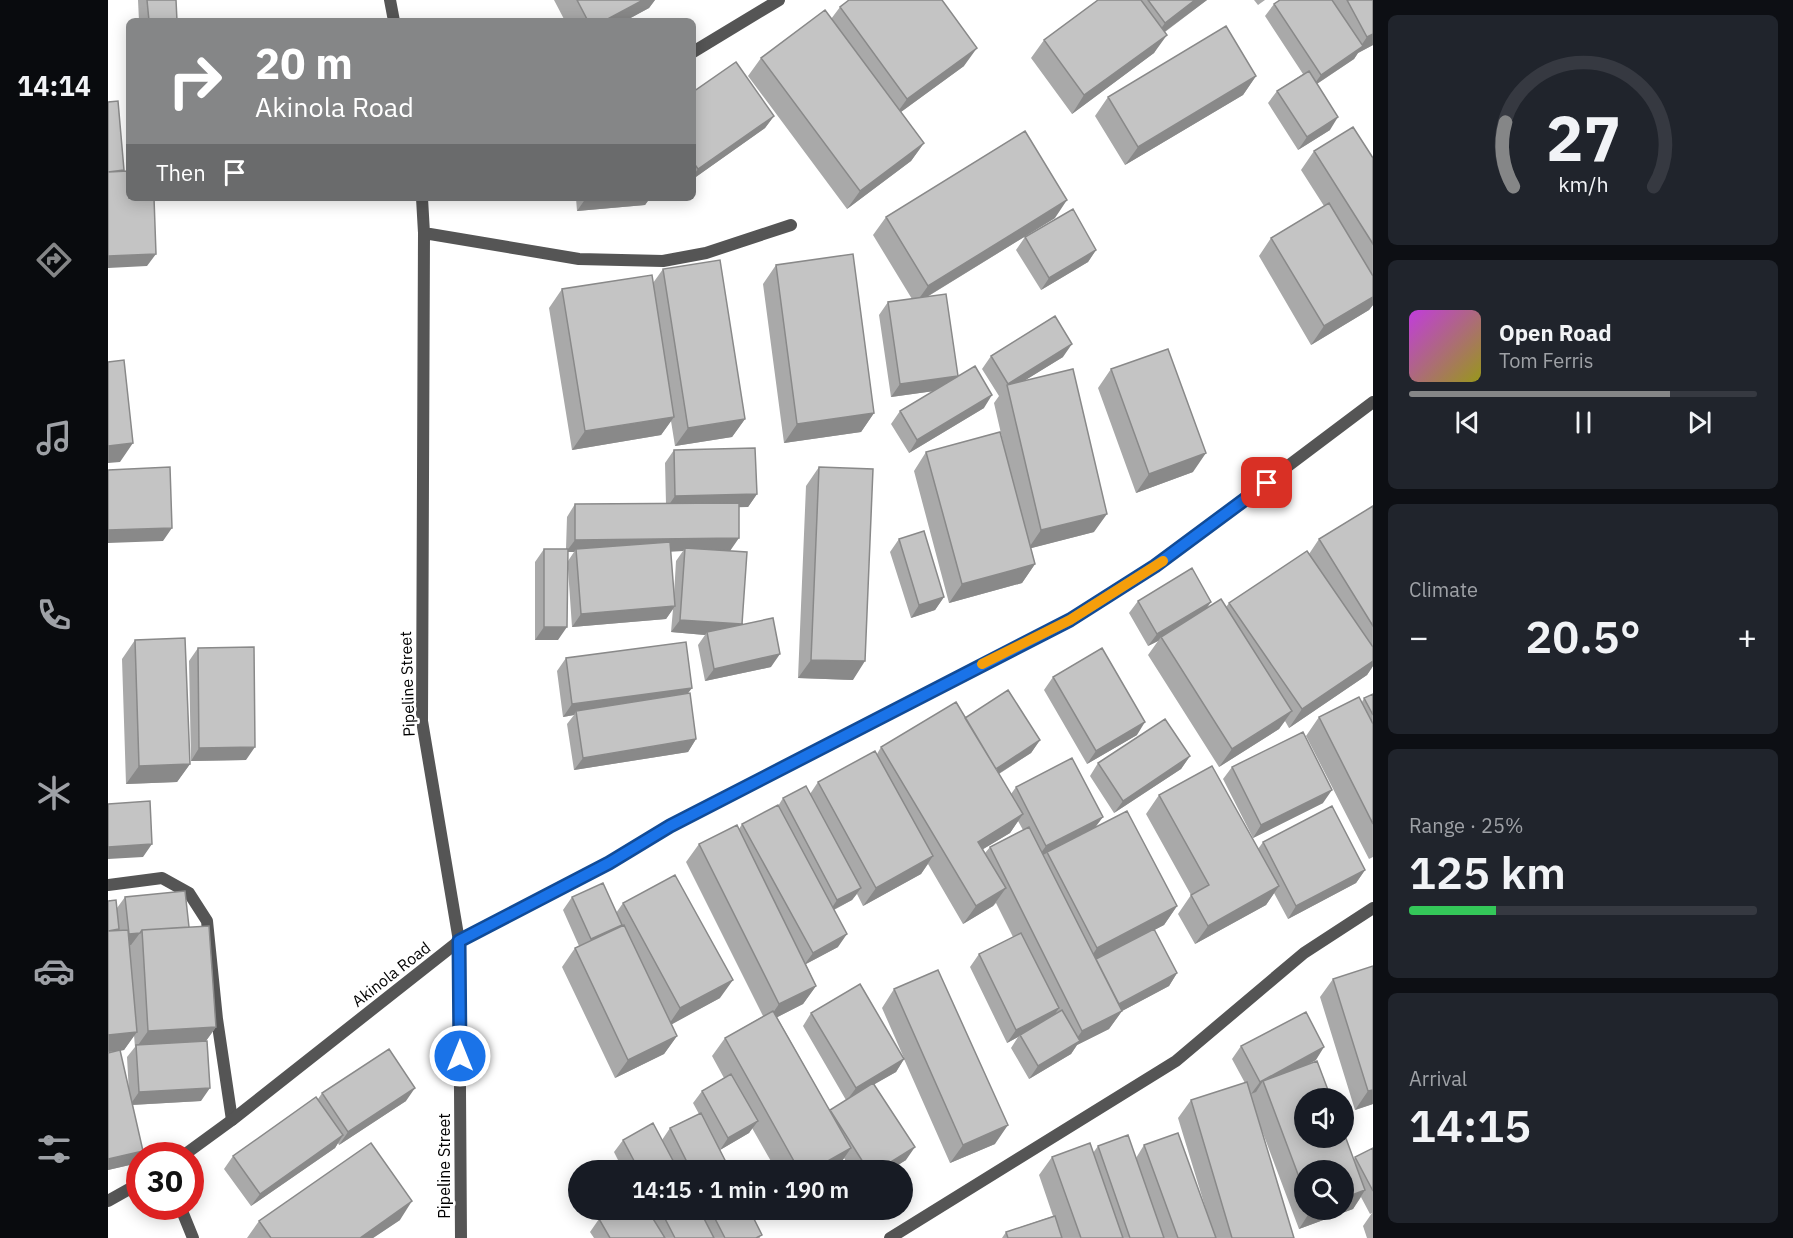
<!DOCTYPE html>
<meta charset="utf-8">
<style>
body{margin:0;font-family:"IBM Plex Sans",sans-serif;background:#20242c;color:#f1f3f6;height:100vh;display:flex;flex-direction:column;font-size:22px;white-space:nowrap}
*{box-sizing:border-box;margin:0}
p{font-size:20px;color:#9ea1a6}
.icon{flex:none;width:33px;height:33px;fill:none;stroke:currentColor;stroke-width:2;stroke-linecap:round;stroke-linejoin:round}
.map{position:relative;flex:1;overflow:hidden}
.side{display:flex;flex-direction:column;gap:15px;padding:15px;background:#0d0f14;width:420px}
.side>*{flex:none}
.top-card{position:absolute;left:18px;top:18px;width:570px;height:183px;border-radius:9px;box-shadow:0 3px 15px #0003;background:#858687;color:#fff;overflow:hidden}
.tools{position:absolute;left:1186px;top:1088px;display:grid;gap:12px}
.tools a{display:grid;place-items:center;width:60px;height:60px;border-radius:50%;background:#171b24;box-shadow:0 3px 15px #0003;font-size:30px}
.speed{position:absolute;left:18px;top:1142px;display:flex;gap:12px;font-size:30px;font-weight:700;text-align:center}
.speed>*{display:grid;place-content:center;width:78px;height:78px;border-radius:50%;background:#171b24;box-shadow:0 3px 15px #0003;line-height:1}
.speed .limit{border:9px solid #d22;background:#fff;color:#111}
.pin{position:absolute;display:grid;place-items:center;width:51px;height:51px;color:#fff;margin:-26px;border-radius:12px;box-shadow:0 3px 9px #0006}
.me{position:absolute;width:66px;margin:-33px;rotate:0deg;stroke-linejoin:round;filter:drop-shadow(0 0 4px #0008)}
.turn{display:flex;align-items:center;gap:21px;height:126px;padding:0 30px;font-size:27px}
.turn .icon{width:78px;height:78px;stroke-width:2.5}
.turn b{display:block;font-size:42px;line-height:51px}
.then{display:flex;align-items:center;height:57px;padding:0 30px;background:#0003;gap:12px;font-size:22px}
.big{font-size:45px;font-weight:600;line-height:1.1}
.side .card{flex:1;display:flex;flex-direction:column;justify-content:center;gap:9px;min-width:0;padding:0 21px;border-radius:9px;background:#20242c}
.side .dial{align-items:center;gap:0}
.dial svg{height:156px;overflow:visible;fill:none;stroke:#363941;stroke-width:7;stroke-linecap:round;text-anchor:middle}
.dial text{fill:#f1f3f6;stroke:none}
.song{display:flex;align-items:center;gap:18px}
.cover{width:72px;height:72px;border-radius:9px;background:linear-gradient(135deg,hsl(290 70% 55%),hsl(60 70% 35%))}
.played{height:6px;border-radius:3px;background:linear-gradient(90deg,#858687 75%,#363941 75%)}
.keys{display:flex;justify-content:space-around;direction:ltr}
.heat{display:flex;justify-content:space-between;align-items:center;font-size:33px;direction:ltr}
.charge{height:9px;border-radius:4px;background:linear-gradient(90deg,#34c759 25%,#363941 0)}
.trip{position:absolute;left:460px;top:1160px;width:345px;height:60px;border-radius:30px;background:#171b24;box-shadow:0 3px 15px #0003;font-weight:600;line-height:60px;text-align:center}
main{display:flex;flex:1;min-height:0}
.tabs{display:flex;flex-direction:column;width:108px;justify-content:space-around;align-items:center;background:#090b0e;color:#9ea1a6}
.tabs .icon{width:42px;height:42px}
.tabs .selected{color:#858687}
.tabs b{font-size:27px;color:#f1f3f6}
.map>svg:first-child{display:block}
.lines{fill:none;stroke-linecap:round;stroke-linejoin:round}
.minor{stroke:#555;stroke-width:12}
.tertiary{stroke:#555;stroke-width:12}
.wall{fill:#a9a9a9;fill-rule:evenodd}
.shaded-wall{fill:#898989}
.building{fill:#c4c4c4;stroke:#898989;stroke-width:1.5}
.route-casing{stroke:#114b97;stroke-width:15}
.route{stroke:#1a73e8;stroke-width:10}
.slow{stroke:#f59e0b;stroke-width:10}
.labels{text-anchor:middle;stroke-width:5;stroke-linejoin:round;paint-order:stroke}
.street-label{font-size:16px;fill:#000;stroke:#fff}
</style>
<main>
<nav class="tabs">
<b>14:14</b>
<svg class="icon selected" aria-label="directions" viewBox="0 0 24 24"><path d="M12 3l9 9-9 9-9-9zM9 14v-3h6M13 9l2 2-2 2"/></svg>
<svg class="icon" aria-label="music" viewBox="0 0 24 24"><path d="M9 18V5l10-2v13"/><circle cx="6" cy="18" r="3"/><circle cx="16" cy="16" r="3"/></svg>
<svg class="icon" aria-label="phone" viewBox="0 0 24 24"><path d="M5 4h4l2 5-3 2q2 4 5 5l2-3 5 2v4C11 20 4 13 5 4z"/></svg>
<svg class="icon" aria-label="climate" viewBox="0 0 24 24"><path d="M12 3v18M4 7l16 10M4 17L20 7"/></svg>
<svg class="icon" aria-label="car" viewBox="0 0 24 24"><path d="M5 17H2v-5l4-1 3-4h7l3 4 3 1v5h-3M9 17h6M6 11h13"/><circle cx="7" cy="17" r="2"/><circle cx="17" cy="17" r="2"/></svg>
<svg class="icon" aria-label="filters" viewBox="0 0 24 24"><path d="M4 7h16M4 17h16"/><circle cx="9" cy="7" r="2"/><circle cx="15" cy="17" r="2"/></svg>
</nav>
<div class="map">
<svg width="1265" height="1238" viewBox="0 0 1265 1238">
<rect width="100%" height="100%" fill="#fff"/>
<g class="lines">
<path class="minor" d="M282,0L286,21
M585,52L671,0
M314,198L316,233L314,721L351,941L353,1238
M316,233L471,259L555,261L598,253L683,225
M0,885L54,878L81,893L99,921L109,1019L124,1120
M72,1206L85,1238
M782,1238L1068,1061L1196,953L1265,908"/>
<path class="tertiary" d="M76,1155L124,1120L351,941L501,863L562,826L962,620L1047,566L1265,402
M0,1201L32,1183"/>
</g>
<path class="wall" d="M30,0H68L69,21H31Z
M446,0H547L541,8L517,21H457Z
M990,0H1099L1057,32L1046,53L964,114L923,58L936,40Z
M1146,0H1157L1150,5Z
M1172,0H1265V45L1250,53L1246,59L1209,84L1222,130L1190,150L1160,103L1169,91L1195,74L1157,16L1166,4Z
M732,7L856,66L793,112L816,143L803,161L739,209L640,76L653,58L723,19Z
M1148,76L1135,95L1017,165L987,116L1000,97Z
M585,92L666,116L657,128L585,179Z
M1206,151L1265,158V305L1261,310L1203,345L1151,256L1163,238L1216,206L1193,170Z
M468,198H542L537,205L469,211Z
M778,217L947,218L819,297L850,376L876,408L801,453L783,424L792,411L826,391L783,397L771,315L780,302L804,299L765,235Z
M917,237L988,250L980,262L933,290L908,250Z
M668,265L766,413L753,432L676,443L655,284Z
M555,269L637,419L624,437L567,446L563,421L553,435L464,450L441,308L454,289L545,283Z
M883,356L955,357L917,380L986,532L923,548L927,564L914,583L841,603L806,471L818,452L900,464L886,403L891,396L874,369Z
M1003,369L1085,472L1028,493L990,388Z
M566,450L649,494L640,507H631L622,551L634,624L663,667L597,681L590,645L597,635L563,632L565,609L558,619L464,627L460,569L450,640H427V562L436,549H458L459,517L467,504H558L557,463ZM575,551L568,561L566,595L562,552ZM460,552H466L460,561Z
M711,467L745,680L690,678L698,486Z
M1265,506V666L1259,675L1181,728L1177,721L1171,729L1111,767L1040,655L1050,641L1040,646L1021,613L1030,601L1100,607H1118L1121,603L1201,554L1211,539Z
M791,539L836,597L827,610L803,618L782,552Z
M27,640L82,764L69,782L18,784L14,659Z
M90,648L138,760L83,761L81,661Z
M458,658L580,694L588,739L580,752L466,770L459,724L466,715L455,717L449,671Z
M945,677L1029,735L979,764L936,690Z
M1265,694V857L1261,859L1198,736L1211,717L1254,702L1256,698Z
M857,718L932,740L923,753L891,774L903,794L908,787L987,827L1069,906L1056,925L1046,930L1069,973L1061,986L1014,1011L1001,1029L969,1045L963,1054L921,1079L903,1048L910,1037L899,1043L862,967L871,954L905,937L888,903L885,906L855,924L820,864L813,874L755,906L749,894L744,900L726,910L730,947L698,964L708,986L695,1004L669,1017L722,1111L738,1100L695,1026L703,1013L796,1058L774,1008L786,989L887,1144L842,1163L796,1059L788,1072L766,1084L798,1160L782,1170H743L736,1158L730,1167L724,1170H668L644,1128L641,1133L612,1150L622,1170H515L506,1152L515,1140H554L562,1128L591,1114L585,1103L594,1091L616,1078L604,1056L617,1038L655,1016L578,862L591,844L631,829L634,824L670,806L675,798L702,794L710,782L769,754L773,747ZM910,821L915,830L882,847L877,853L875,849L902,833Z
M1082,756L1073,769L1006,813L982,776L990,763Z
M1124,767L1215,803L1145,838L1115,779Z
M1051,795L1150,849L1155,842L1257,870L1248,883L1180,919L1166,893L1158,905L1087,944L1070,914L1083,895L1038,814Z
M17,897L81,927L108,1027L98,1041L93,1101L24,1105L35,1151L26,1164L0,1170V1053L11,1051L0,1052V901L9,908ZM26,1035L27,1047L19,1057L21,1093L12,1051L16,1050Z
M464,897L508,913L515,903L612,998L563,1024L569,1036L556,1054L507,1078L454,967L467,948L471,946L455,910Z
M1225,979L1265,1104L1247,1110L1212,997Z
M1133,1046L1208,1060L1196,1066L1246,1159L1247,1157L1265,1148V1238H1259L1255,1226L1264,1213L1262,1214L1253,1197L1245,1209L1191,1229L1153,1128L1186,1238H894L898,1232L945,1216L931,1175L944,1157L985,1153L990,1146L1028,1158L1036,1145L1099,1213L1070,1118L1083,1100L1137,1083L1124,1059ZM1197,1170L1236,1209H1197Z
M214,1093L298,1101L231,1145L230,1143L227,1148L143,1206L116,1169L125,1156L210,1099Z
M507,1209H641L652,1238H486L482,1232L491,1219Z
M292,1220L265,1238H139L151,1221Z"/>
<path class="shaded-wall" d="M535,0H547L541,8L517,21H496Z
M1087,0H1099L1044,41L1057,23Z
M1265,34V45L1250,53L1246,59L1204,87L1213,75L1250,50L1259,37Z
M1059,35L1046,53L964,114L976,95Z
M869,48L856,66L786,117L799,99Z
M1148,76L1135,95L1017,165L1030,147Z
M666,116L657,128L585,179V176L590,169Z
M1230,117L1222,130L1190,150L1199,137Z
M816,143L803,161L739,209L752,191Z
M478,198H542L537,205L469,211Z
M959,200L947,218L807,304L820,286Z
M988,250L980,262L933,290L941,278Z
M48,254L39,266L0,268V256Z
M1265,297V305L1261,310L1203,345L1216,326Z
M964,344L955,357L900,391V384Z
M850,376L841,389L783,397L792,384Z
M884,395L876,408L801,453L809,440Z
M766,413L753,432L676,443L689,424Z
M566,417L553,435L464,450L477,431Z
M637,419L624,437L567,446L580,428Z
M25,443L12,462L0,463V446Z
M1098,453L1085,472L1028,493L1041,474Z
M649,494L640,507L558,509L567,496Z
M999,514L986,532L920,549L933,530Z
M64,528L55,541L0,543V530Z
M631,538L622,551L577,548L575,551L468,552V549L466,552H458L467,540Z
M927,564L914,583L841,603L854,584Z
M836,597L827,610L803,618L811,605Z
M1103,602L1094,615L1053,637L1050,641L1040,646L1049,634Z
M567,606L558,619L464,627L473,614Z
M572,620L634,624L625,637L599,632L597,635L563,632Z
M436,627H459L450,640H427Z
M672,654L663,667L597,681L606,669Z
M703,660L757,661L745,680L690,678Z
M1265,661V666L1259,675L1181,728L1194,709Z
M584,688L575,700L468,711L466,715L455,717L464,704Z
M1184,711L1171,729L1111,767L1124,749Z
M1037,722L1029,735L979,764L988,751Z
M588,739L580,752L466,770L475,758Z
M932,740L923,753L879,781L888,769Z
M147,747L138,760L83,761L91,748Z
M1082,756L1073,769L1006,813L1015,801Z
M82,764L69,782L18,784L31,766Z
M1224,790L1215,803L1145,838L1153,825Z
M915,814L902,833L857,860L870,842Z
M995,817L986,829L929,858L938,846Z
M44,844L35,857L0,859V847Z
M825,856L813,874L755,906L768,888Z
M1257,870L1248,883L1180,919L1188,906Z
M1171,886L1158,905L1087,944L1100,926Z
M753,888L744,900L721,912L729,900Z
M898,888L885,906L855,924L868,906Z
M1069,906L1056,925L976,967L989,948Z
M32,933L23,945L12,946L21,934Z
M739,934L730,947L696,965L705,953Z
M1069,973L1061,986L1014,1011L1001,1029L969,1045L963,1054L921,1079L930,1066L963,1046L974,1031L1010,1005Z
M625,980L612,998L559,1027L572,1008Z
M708,986L695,1004L658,1023L671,1004Z
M951,1008L942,1021L912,1035L910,1037L899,1043L908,1030Z
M108,1027L95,1045L28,1048L40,1031Z
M29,1032L16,1050L0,1052V1035Z
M569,1036L556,1054L507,1078L520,1060Z
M1216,1047L1208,1060L1157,1087L1155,1081L1148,1092L1143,1094L1152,1082Z
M796,1059L788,1072L739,1100L748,1088Z
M102,1088L93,1101L22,1105L31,1092Z
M307,1088L298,1101L231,1145L240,1132Z
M1265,1090V1104L1247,1110L1260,1091Z
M650,1121L641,1133L612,1150L620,1138Z
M900,1125L887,1144L842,1163L855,1145Z
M235,1135L227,1148L143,1206L152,1194Z
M807,1147L798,1160L782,1170H770Z
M743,1148L730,1167L724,1170H704Z
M35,1151L26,1164L0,1170V1159Z
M1257,1190L1245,1209L1191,1229L1203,1210L1207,1209H1236V1198Z
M304,1201L292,1220L265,1238H252Z"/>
<path class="building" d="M39,0H68L69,21H41Z
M469,0H535L496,21H480Z
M741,0H834L869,48L799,99L732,7Z
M990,0H1033L1059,35L976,95L936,40Z
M1040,0H1087L1057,23Z
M1172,0H1224L1255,46L1213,75L1166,4Z
M1239,0H1265V34L1259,37Z
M717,10L816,143L752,191L653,58Z
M1118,26L1148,76L1030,147L1000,97Z
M628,62L666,116L590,169L585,162V92Z
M1201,71L1230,117L1199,137L1169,91Z
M10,101L16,170L0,172V102Z
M1245,127L1265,158V244L1206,151Z
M917,131L959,200L820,286L778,217Z
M21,171V198H46L48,254L0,256V172Z
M1221,203L1265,276V297L1216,326L1163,238Z
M965,209L988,250L941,278L917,237Z
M745,254L766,413L689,424L668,265Z
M612,260L637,419L580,428L555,269Z
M544,275L566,417L477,431L454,289Z
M838,294L850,376L792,384L780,302Z
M947,316L964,344L900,384L883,356Z
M1060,349L1098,453L1041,474L1003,369Z
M16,360L25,443L0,446V362Z
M867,366L884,395L809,440L792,411Z
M965,369L999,514L933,530L899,385Z
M892,432L927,564L854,584L818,452Z
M647,448L649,494L567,496L566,450Z
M62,467L64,528L0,530V470Z
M711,467L765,469L757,661L703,660Z
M631,503V538L467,540V504Z
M1265,506V626L1211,539Z
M816,531L836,597L811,605L791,539Z
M562,542L567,606L473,614L468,549Z
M577,548L639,552L634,624L572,620Z
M436,549H460L459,627H436Z
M1199,551L1265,647V661L1194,709L1121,603Z
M1084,568L1103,602L1049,634L1030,601Z
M1113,599L1184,711L1124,749L1053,637Z
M665,618L672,654L606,669L599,632Z
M77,638L82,764L31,766L27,640Z
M578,642L584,688L464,704L458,658Z
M146,647L147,747L91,748L90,648Z
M994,648L1037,722L988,751L945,677Z
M900,690L932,740L888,769L857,718Z
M582,693L588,739L475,758L468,711Z
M1265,694V715L1256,698Z
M1251,697L1265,724V824L1211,717Z
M848,702L915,814L870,842L898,888L868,906L773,747Z
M1057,719L1082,756L1015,801L990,763Z
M1195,732L1224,790L1153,825L1124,767Z
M767,751L825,856L768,888L710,782Z
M964,758L995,817L938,846L908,787Z
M1104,766L1171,886L1100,926L1083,895L1101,885L1051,795Z
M698,786L753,888L729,900L675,798Z
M42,801L44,844L0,847V804Z
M670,805L739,934L705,953L634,824Z
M1224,806L1257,870L1188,906L1155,842Z
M1019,811L1069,906L989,948L939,852Z
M629,825L708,986L671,1004L591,844Z
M921,827L1014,1011L974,1031L882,847Z
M567,875L625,980L572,1008L515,903Z
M495,883L514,925L483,939L464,897Z
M77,891L81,927L34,930L32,933L21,934L17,897Z
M8,900L11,929L0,931V901Z
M516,925L569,1036L520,1060L467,948Z
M101,926L108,1027L40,1031L34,930Z
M1046,929L1069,973L1011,1004L988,959Z
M20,930L29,1032L0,1035V931Z
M913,933L951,1008L908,1030L871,954Z
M1265,966V1090L1260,1091L1225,979Z
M830,970L900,1125L855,1145L786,989Z
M752,984L796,1059L748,1088L703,1013Z
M954,1010L972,1041L930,1066L912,1035Z
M665,1011L743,1148L704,1170H691L617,1038Z
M1198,1012L1216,1047L1152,1082L1133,1046Z
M99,1041L102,1088L31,1092L28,1045Z
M281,1049L307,1088L240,1132L214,1093Z
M12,1050L35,1151L0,1159V1053Z
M1209,1061L1223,1098H1197V1137H1236V1133L1257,1190L1236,1198V1170H1197V1193L1155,1081Z
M623,1074L650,1121L620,1138L594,1091Z
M1139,1082L1186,1238H1124L1083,1100Z
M765,1083L807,1147L770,1170H760L722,1110Z
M208,1097L235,1135L152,1194L125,1156Z
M593,1113L622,1170H583L562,1128Z
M545,1123L570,1170H531L515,1140Z
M1070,1133L1108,1238H1070L1036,1145Z
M1020,1135L1056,1238H1022L990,1146Z
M263,1143L304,1201L252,1238H163L151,1221Z
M982,1143L1015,1238H973L944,1157Z
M1265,1148V1191L1247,1157Z
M507,1209H539L557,1238H502L491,1219Z
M552,1209H591L606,1238H567Z
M602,1209H641L654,1235L648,1238H617Z
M947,1216L954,1238H900L898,1232Z"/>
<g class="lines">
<defs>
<path id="route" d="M352,1056L351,941L501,863L562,826L962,620L1047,566L1159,483"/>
</defs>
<use href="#route" class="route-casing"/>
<use href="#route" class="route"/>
<path class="slow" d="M874,664L962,620L1055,561"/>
</g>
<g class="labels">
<g class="street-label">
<text transform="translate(299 684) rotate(-92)" y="6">Pipeline Street</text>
<text transform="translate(283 974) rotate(-38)" y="6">Akinola Road</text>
<text transform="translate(336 1166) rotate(-90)" y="6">Pipeline Street</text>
</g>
</g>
</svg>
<div class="tools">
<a><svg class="icon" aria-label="sound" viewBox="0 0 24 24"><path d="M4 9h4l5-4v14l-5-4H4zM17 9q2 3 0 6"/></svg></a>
<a><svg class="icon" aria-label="search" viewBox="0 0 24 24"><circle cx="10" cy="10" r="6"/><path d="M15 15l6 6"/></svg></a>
</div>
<div class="speed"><div class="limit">30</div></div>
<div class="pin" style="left:1159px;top:483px;background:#d93025"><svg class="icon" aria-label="arrive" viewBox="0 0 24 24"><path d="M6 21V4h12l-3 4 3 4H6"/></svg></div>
<svg class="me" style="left:352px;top:1056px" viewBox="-20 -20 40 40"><circle r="17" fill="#1a73e8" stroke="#fff" stroke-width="3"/><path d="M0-11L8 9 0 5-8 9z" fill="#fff"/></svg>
<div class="trip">14:15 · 1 min · 190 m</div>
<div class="top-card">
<div class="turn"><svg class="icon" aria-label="right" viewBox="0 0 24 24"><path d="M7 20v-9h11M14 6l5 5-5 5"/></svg><div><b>20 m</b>Akinola Road</div></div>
<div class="then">Then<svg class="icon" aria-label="arrive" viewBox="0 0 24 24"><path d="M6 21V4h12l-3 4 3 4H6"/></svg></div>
</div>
</div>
<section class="side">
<div class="card dial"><svg viewBox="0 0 100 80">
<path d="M14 69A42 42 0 1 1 86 69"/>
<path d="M14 69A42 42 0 0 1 10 36" stroke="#858687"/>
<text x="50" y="56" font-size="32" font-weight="700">27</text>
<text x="50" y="72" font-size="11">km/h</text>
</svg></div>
<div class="card">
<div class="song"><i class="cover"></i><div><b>Open Road</b><p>Tom Ferris</p></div></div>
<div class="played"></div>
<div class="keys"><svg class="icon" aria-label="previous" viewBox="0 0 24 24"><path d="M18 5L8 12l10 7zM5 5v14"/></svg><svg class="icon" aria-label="pause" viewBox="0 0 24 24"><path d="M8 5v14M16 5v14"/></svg><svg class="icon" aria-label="next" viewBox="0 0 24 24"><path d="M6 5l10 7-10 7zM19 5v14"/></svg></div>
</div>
<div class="card"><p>Climate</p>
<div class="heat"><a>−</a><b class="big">20.5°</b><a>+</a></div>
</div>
<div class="card"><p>Range · 25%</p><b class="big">125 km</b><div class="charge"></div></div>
<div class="card"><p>Arrival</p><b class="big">14:15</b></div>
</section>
</main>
